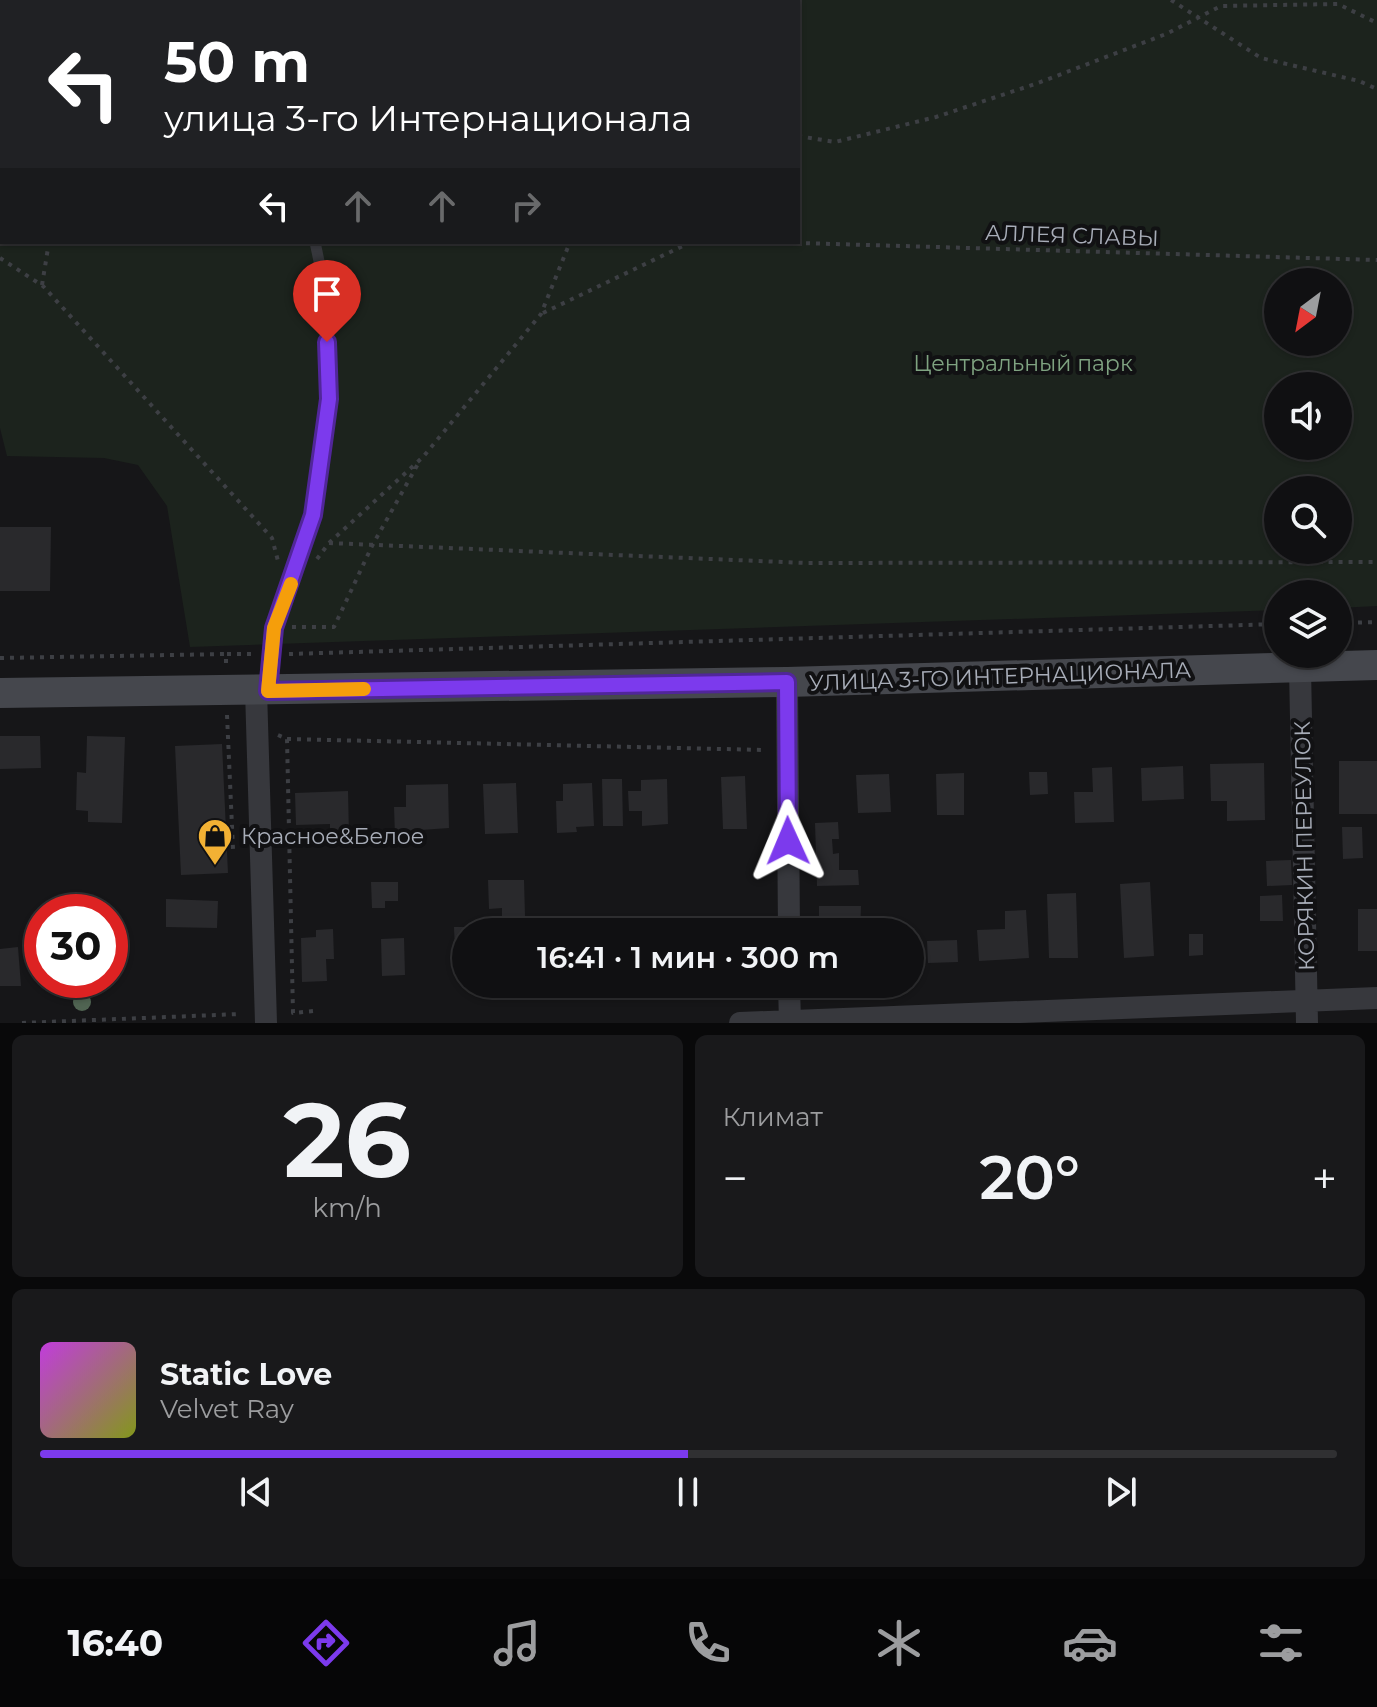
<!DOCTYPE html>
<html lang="ru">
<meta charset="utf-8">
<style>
body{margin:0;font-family:Montserrat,sans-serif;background:#19191b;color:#f1f3f6;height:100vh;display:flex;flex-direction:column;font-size:30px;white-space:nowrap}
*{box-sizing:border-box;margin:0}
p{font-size:26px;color:#9c9d9f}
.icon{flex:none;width:44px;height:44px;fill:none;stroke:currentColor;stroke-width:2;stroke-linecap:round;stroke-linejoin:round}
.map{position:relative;height:1023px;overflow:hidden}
.sheet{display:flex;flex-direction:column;gap:12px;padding:12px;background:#09090a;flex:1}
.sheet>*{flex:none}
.guide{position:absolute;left:0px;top:0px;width:800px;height:244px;box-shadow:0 2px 6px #0004,0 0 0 2px #303032;background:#202124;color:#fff;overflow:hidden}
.needle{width:52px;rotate:212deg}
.fabs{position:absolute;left:1264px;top:268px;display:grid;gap:16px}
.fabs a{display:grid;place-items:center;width:88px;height:88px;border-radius:50%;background:#101012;box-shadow:0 2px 6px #0004,0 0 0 2px #303032;font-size:40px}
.speed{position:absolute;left:24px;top:894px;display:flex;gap:16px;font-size:40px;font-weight:700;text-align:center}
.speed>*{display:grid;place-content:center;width:104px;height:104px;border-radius:50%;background:#101012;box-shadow:0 2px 6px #0004,0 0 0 2px #303032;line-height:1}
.speed .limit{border:12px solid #d22;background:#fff;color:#111}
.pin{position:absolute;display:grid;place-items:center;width:68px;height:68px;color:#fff;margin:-82px -34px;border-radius:50% 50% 50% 0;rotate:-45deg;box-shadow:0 0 8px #0007}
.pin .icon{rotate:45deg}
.me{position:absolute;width:88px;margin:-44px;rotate:359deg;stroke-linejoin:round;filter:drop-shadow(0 0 6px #0008)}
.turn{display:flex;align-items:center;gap:28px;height:168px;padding:0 32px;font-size:36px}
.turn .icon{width:104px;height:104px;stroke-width:2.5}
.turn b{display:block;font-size:56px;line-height:68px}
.lanes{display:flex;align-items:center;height:76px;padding:0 32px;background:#0003;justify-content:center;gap:40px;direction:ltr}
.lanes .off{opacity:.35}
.big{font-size:60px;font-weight:600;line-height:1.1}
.sheet .card{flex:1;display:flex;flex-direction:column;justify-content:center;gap:12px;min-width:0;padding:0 28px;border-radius:12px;background:#19191b}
.sheet .dial{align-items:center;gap:0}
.dial b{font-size:104px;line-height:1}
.song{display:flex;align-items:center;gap:24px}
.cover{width:96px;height:96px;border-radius:12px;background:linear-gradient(135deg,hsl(290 70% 55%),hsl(70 70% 35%))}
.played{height:8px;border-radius:4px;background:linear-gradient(90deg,#7c3aed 50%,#303032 50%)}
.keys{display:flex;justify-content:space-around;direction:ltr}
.heat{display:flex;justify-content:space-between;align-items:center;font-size:44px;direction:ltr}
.sheet .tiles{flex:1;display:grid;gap:12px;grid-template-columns:1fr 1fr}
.card:last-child{grid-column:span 2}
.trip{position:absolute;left:452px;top:918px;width:472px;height:80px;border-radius:40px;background:#101012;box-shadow:0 2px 6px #0004,0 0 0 2px #303032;font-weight:600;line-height:80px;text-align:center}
.tab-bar{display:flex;height:128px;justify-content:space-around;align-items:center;background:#060607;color:#9c9d9f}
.tab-bar .icon{width:56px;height:56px}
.tab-bar .on{color:#7c3aed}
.tab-bar b{font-size:36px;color:#f1f3f6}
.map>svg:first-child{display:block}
.green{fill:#1c231d;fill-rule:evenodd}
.building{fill:#29292c}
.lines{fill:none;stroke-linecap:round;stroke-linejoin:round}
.path{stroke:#3d3f44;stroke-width:4;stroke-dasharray:4 6;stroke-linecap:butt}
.service{stroke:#37383d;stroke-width:11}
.minor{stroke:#37383d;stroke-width:22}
.secondary{stroke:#45474d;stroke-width:30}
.tree{fill:#506452}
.route-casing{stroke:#51269a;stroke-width:20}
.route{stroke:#7c3aed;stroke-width:14}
.slow{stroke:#f59e0b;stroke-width:14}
.labels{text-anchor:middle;stroke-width:8;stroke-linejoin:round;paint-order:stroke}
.street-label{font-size:22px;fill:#a8adb8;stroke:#111113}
.park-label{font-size:22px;fill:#7fa381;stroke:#111113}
.poi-label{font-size:22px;fill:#a8adb8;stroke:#111113;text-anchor:start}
</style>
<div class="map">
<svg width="1377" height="1023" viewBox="0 0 1377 1023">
<rect width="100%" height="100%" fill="#161618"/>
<path class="green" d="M0,0H1377V606L1338,608V594H1278V610L190,647L167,506L138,465L104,458L7,456L0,428ZM2,2H798V242H2ZM1278,282H1338V342H1278ZM1278,386H1338V446H1278ZM1278,490H1338V550H1278Z"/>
<path class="building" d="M0,527H51L50,591H0Z
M0,736H40L41,768L0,769Z
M87,736L125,737L122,823L88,822V811L76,810L77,772L86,773Z
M222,744L228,873L181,875L175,746Z
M1339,761H1377V814H1339Z
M1264,763L1265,820L1227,821V801H1211L1210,764Z
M1183,766L1184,799L1142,801L1141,768Z
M1112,767L1114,822L1075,823L1074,792H1093L1092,768Z
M1029,772H1047L1048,794L1030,795Z
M964,773V815H937L936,774Z
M889,774L891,812L858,813L856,775Z
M745,776L747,829H723L721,777Z
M602,779H622L623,826H603Z
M667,779L668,824L642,826V811H629L628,791H641V780Z
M516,783L518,833L485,834L483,784Z
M592,783L594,826L576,827L577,832L557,833L556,801H563V784Z
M448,784L449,828L421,830V835L395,836L394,807H406V785Z
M348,791L349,835H330V824L296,825L295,793Z
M838,822L839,839H832L833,854L839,853V870H858L859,885L817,886L815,823Z
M1342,827H1362L1363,858L1343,859Z
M1291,860L1292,885L1267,886L1266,861Z
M488,880H524L525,916L502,917V908L489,909Z
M371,882H398V901H385V908H372Z
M1150,882L1154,956L1124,958L1120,884Z
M1076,893L1078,958H1049L1047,894Z
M1282,895L1283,921H1260V896Z
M166,899L218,901L217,928L166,927Z
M819,906H861L860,932H819Z
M1358,909H1377V951H1358Z
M1026,910L1029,958L979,961L977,930L1005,929V911Z
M748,920L749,932H726V921Z
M454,927H480V932H466V975H456Z
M333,929L334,959H326L327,981L302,982L301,938L316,937V930Z
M1189,934H1203V955L1189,956Z
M404,938L405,975L382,976L381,939Z
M957,940L958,962L928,963L927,941Z
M18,947L21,986H0V949Z"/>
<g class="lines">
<path class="path" d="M25,0V2
M125,0L130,2
M266,0L267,2
M606,0V2
M1171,0L1261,58L1359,81L1377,89
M15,2L18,0
M717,2L718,0
M0,12L2,11
M798,136L835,142L936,117L1038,83L1166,34L1221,6L1338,4L1377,23
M766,242L1377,260
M0,258L43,286L272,538L278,561
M42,285L49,242
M543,313L691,242
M329,543L806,563L1377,562
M317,559L329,543L423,457L541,314L570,242
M1338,623L1377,622
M292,627H334L372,546L419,462
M289,654L1278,624
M0,658L226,654
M226,663V654H256
M227,715L233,849
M278,735L287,739L293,1013L313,1011
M287,739L765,750
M22,1023L240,1014"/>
<path class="service" d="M268,686L274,628L313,515L329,399L324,285L315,242"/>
<path class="minor" d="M1300,668L1307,1023
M787,682L789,932
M256,690L266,1023
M789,984L790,1023
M740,1023L1377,998"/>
<path class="secondary" d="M0,693L787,682L1377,665"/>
</g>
<circle class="tree" cx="82" cy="1002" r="9"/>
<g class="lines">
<defs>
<path id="route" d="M327,342L329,399L313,515L274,628L268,691L787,682L788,841"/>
</defs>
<use href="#route" class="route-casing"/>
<use href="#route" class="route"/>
<path class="slow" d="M291,584L274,628L268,691L364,689"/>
</g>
<defs>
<symbol id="shop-pin" viewBox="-11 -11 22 30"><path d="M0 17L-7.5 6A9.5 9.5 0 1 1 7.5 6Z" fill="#f2b134" stroke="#111113"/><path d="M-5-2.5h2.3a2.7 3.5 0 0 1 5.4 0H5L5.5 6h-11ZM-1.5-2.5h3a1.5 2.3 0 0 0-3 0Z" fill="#111"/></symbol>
</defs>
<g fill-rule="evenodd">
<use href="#shop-pin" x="195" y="816" width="40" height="54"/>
</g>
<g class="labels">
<g class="street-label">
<text transform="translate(1072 235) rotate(2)" y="8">АЛЛЕЯ СЛАВЫ</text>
<text transform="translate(1000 676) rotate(-2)" y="8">УЛИЦА 3-ГО ИНТЕРНАЦИОНАЛА</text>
<text transform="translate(1304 846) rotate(-91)" y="8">КОРЯКИН ПЕРЕУЛОК</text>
</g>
<g class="park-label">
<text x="1023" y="371">Центральный парк</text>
</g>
<g class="poi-label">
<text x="241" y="844">Красное&amp;Белое</text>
</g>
</g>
</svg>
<div class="fabs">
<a><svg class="needle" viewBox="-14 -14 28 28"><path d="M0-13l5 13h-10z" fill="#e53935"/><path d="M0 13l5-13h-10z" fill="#9c9d9f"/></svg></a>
<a><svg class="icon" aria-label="sound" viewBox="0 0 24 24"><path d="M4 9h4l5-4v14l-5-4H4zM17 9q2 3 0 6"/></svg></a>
<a><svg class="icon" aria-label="search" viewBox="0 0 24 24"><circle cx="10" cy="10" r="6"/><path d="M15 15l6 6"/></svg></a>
<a><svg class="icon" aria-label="layers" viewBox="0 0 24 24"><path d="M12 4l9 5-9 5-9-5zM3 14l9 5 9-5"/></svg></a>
</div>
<div class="speed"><div class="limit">30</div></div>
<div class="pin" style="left:327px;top:342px;background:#d93025"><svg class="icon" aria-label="arrive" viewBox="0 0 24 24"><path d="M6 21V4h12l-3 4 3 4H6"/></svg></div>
<svg class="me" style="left:788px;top:841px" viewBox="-20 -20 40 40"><path d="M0-17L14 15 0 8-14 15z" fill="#7c3aed" stroke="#fff" stroke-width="4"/></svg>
<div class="trip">16:41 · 1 мин · 300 m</div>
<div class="guide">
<div class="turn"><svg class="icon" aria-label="left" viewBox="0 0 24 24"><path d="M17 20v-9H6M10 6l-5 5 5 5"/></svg><div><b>50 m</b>улица 3-го Интернационала</div></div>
<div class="lanes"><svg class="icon" aria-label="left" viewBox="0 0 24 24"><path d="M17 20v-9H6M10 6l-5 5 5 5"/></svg><svg class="icon off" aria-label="ahead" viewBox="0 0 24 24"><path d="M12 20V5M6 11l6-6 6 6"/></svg><svg class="icon off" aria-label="ahead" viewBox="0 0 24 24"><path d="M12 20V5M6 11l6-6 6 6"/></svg><svg class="icon off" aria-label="right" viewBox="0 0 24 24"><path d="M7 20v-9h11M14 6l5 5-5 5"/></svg></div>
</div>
</div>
<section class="sheet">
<div class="tiles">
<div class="card dial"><b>26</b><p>km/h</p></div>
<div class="card"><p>Климат</p>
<div class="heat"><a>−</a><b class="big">20°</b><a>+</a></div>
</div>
<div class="card">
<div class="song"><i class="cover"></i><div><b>Static Love</b><p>Velvet Ray</p></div></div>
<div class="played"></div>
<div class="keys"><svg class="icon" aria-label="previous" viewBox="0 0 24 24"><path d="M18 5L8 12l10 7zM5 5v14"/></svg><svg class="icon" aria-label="pause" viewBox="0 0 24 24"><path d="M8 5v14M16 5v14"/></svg><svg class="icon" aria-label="next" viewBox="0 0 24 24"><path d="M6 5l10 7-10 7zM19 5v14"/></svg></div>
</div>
</div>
</section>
<nav class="tab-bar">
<b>16:40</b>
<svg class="icon on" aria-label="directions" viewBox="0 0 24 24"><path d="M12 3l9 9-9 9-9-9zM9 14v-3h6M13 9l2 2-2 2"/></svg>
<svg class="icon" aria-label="music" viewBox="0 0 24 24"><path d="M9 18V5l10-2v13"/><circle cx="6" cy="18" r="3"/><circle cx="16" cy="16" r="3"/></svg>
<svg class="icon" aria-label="phone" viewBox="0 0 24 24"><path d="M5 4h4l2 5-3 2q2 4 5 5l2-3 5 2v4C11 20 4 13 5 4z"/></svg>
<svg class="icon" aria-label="climate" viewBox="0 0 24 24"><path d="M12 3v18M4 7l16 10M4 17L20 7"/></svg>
<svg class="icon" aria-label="car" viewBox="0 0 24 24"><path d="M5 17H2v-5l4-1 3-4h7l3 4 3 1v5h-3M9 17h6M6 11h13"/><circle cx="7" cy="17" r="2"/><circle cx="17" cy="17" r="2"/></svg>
<svg class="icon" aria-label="filters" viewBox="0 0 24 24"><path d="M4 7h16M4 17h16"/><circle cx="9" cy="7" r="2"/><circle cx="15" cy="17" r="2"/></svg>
</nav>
